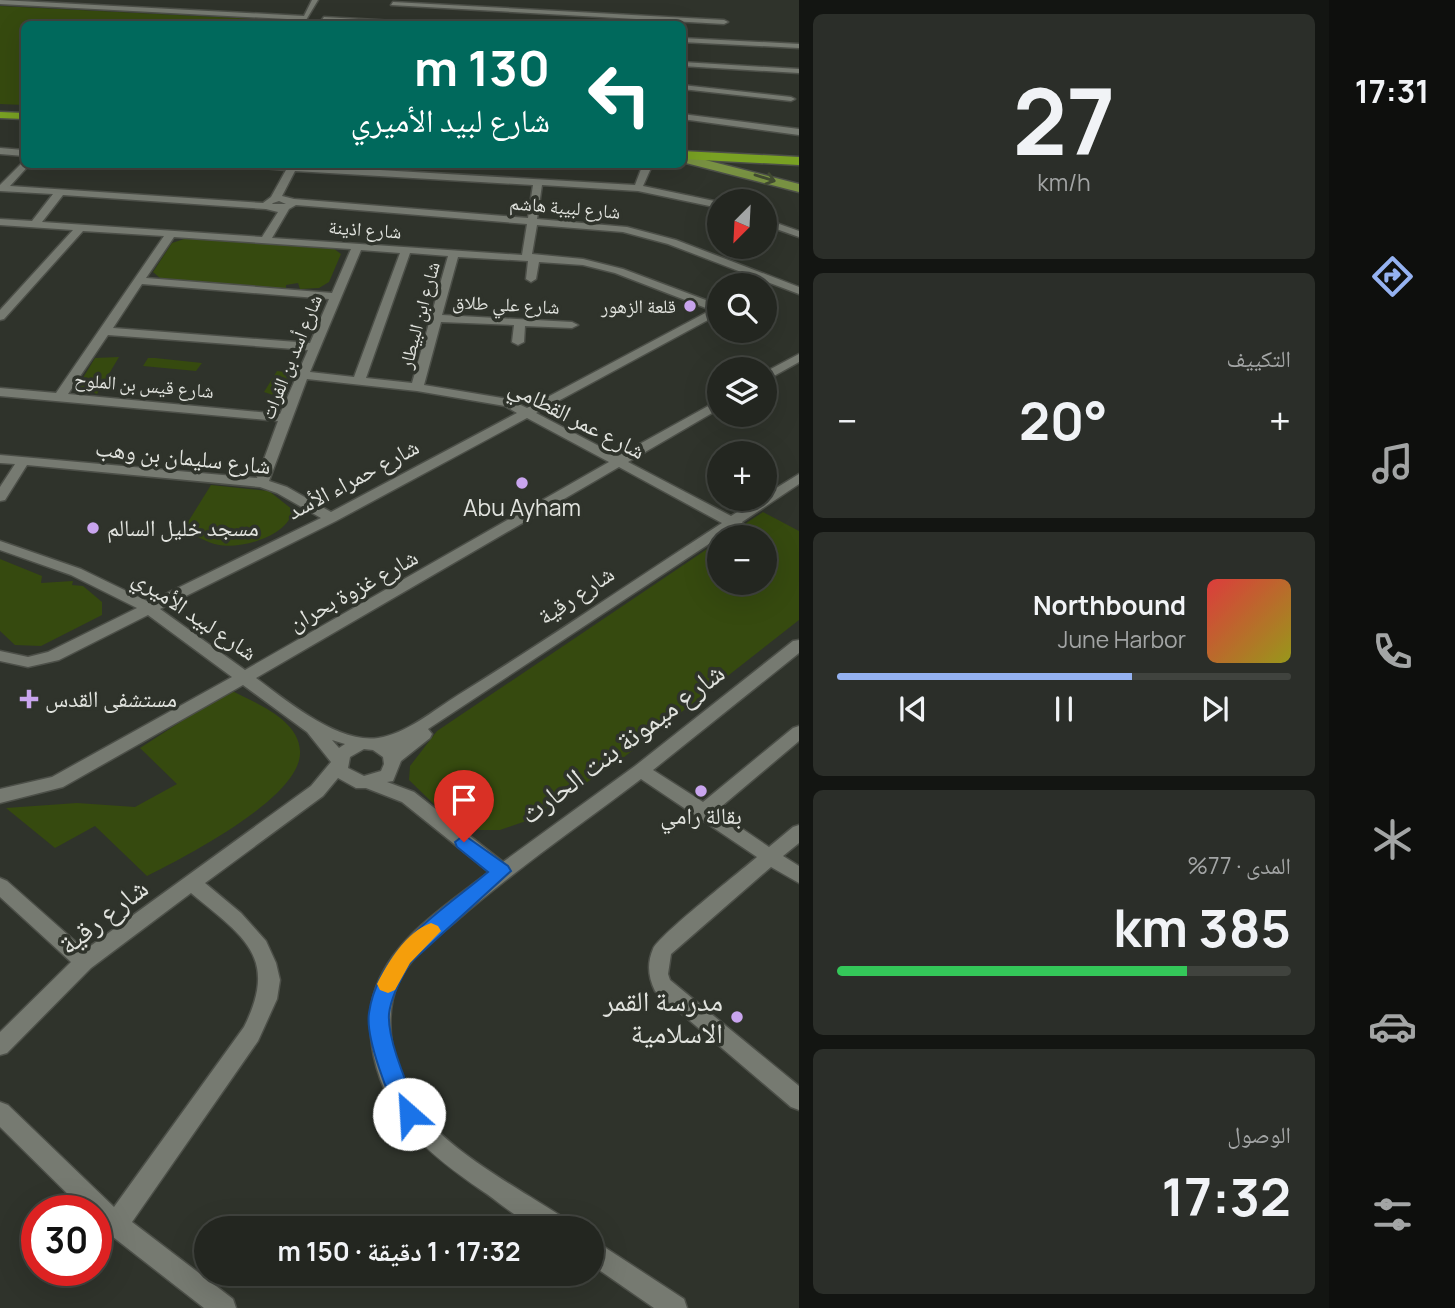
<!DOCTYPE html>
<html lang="ar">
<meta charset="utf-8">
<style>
body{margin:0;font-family:Manrope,"Noto Naskh Arabic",sans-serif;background:#2b2e29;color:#f1f3f6;direction:rtl;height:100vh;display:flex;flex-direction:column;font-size:26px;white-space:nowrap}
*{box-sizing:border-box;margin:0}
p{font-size:23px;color:#a3a5a5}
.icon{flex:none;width:38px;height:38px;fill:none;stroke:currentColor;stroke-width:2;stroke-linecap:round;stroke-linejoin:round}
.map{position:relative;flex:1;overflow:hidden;direction:ltr}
.panel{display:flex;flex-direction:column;gap:14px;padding:14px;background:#131512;width:530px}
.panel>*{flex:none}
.guide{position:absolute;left:21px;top:21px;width:665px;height:147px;border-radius:10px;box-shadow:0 7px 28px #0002,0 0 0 2px #40433e;direction:rtl;background:#00695c;color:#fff;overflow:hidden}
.needle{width:46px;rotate:204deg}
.buttons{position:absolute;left:707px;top:189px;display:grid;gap:14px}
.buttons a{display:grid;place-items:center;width:70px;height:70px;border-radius:50%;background:#232620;box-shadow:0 7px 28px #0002,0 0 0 2px #40433e;font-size:35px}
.speed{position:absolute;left:21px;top:1195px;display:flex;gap:14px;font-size:35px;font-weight:700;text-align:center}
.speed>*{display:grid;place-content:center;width:91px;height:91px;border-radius:50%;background:#232620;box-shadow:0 7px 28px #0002,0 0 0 2px #40433e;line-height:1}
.speed .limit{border:10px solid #d22;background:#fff;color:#111}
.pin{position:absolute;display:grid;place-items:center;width:60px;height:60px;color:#fff;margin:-72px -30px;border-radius:50% 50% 50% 0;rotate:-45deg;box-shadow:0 0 7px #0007}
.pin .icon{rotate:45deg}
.me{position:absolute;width:77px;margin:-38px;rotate:334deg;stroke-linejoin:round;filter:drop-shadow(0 0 5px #0008)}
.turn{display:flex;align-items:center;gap:24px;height:147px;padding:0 21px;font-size:32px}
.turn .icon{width:91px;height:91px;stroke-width:2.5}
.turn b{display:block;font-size:49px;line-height:60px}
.big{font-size:52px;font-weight:700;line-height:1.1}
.panel .widget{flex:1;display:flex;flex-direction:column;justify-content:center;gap:10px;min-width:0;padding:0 24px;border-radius:10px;background:#2b2e29}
.panel .dial{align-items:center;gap:0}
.dial b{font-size:91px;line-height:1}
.song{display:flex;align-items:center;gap:21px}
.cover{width:84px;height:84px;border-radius:10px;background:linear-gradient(135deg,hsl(0 70% 55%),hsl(60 70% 35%))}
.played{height:7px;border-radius:4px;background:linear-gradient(90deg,#95b2f1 65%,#40433e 65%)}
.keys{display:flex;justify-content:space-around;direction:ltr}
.heat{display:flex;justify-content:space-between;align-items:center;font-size:38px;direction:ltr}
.charge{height:10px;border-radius:5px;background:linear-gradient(90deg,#34c759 77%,#40433e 0)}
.trip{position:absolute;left:194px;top:1216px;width:410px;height:70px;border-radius:35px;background:#232620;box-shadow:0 7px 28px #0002,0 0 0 2px #40433e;font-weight:700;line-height:70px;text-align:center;direction:rtl}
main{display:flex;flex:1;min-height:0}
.dock{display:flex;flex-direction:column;width:126px;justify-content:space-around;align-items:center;background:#0e0f0d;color:#a3a5a5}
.dock .icon{width:49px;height:49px}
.dock .selected{color:#95b2f1}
.dock b{font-size:32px;color:#f1f3f6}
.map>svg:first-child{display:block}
.green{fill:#364a0f}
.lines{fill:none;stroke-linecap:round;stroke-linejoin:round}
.minor-casing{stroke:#4c4f48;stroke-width:3}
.major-casing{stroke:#4c4f48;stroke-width:3}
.highway-casing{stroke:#4c4f48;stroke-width:3}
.minor{fill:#767a71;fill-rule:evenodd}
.major{fill:#789142;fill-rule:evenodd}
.highway{fill:#79a123;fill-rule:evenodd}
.oneway{stroke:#414a31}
.route{fill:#1a73e8;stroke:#114b97;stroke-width:2}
.slow{fill:#f59e0b}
.poi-dot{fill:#c9a5ee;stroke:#2f332b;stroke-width:2.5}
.labels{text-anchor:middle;stroke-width:7;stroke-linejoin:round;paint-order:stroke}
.far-street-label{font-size:19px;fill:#e1e3de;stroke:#2f332b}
.far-poi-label{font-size:19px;fill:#e1e3de;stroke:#2f332b;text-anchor:end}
.street-label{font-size:23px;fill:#e1e3de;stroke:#2f332b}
.poi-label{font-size:23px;fill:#e1e3de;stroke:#2f332b}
.near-street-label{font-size:28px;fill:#e1e3de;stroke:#2f332b}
.near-poi-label{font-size:28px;fill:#e1e3de;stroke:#2f332b;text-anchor:end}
</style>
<main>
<nav class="dock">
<b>17:31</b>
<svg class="icon selected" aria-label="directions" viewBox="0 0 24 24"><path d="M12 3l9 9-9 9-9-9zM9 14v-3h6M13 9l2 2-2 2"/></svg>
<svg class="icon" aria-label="music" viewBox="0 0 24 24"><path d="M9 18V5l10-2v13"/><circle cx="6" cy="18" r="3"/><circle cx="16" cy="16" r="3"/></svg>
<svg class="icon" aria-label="phone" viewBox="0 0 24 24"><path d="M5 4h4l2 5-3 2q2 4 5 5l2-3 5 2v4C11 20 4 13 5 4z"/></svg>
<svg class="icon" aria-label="climate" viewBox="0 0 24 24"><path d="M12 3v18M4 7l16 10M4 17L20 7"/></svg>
<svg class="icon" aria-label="car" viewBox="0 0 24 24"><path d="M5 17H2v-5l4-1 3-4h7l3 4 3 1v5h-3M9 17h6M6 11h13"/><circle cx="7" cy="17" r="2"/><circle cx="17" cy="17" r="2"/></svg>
<svg class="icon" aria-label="filters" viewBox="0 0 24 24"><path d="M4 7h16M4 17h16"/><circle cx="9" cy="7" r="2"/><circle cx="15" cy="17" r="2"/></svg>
</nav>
<section class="panel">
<div class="widget dial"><b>27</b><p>km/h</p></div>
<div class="widget"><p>التكييف</p>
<div class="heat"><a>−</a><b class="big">20°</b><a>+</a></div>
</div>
<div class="widget">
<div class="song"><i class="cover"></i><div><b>Northbound</b><p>June Harbor</p></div></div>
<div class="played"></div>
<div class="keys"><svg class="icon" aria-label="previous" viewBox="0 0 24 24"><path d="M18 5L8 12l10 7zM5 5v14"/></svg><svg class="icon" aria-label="pause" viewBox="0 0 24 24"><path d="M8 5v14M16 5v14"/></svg><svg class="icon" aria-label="next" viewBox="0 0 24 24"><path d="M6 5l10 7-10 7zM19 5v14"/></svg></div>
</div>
<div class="widget"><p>المدى · 77%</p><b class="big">385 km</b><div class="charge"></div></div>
<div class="widget"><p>الوصول</p><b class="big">17:32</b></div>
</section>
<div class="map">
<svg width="799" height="1308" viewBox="0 0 799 1308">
<rect width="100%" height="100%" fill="#2f332b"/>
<path class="green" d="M0,6L257,19L301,24H24V105L0,104Z
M187,238L333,248L341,254L329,282L319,288L300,289L298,283L286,285V289L160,278L153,272L172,243Z
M119,357L97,394L78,386L95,358Z
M148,358H155L202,363L196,371L143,366Z
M277,371L293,373L282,398L264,392Z
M211,485L269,491L293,510C288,536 243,549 219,545C207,543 194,534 183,530Z
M763,512L799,531V620L614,765L526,821L500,830H479L461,824L441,811L409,780L410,766L437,731L719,541V583H765V537H725Z
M0,559L42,576L41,583L73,581L72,585L83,586L102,602V615L41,646L15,645L0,631Z
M230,690C254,702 299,719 300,751C303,797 183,858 147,876L95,826L55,848L6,808L77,803L135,807L177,784L140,748Z"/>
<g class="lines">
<defs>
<path id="minor" d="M0,0L304,16L312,0H318L306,20L0,4Z
M393,2L724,20L728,22L724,24L391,5Z
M324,17L411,22L415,24L321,21Z
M682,38L799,44V48L682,42Z
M682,62L799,69V73L682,66Z
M682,85L791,97L795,99L791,101L682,89Z
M682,114L799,129V135L682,119Z
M0,148L24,150V156L0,154Z
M23,162L30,164L10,186L263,203L271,197L286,170L218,164H279L635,185L643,164H656L651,168L643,186L719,202V208L638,191L542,185L537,219L627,227L676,240L799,287V294L668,244L623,232L537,225L532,254L583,259L623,269L719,305V314L536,413L618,456L719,400V409L628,462L731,516L758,499H765V495L799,474V484L742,522L744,525L742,528H733L428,729L432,734L430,738L401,761L393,781L387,782L414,792L503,862L635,766L793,641L799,640V653L653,770L703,802L793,728L799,726V741L716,811L769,847L793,827L799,825V843L783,856L799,866V883L771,867L671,954L668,974L670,980L799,1086V1110L791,1107L655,991C648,977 647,963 653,949C658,936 741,871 757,857L641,779C579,826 515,870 456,921C435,939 409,957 398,983C382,1020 393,1073 415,1105C449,1153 519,1188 567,1220L571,1228C561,1228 547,1231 539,1228C524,1224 495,1199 481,1190C430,1155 388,1121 374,1057C370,1037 368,1014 374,994C389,940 448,904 489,872L402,802L366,788H356L338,778L323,796L205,883L241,913L266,941L276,963L280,980L277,999L258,1041L132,1222L233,1299L236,1308H204L108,1233L96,1222V1211H85L0,1127V1102L8,1105L114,1207L244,1027C279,957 244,937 191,893L91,968L7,1053L0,1055V1032L71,962L0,897V878L7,881L85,950L311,786L331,762L307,732L243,685L63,787L0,803V789L52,777L232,677L148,615L59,660L28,667L0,661V651L28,657L48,652L137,608L71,575L0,550V541L81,569L149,602L321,518L277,493L260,487L27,465L5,500L0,501V487L15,464L0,463V455L257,478L278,421L0,396V388L56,393L164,236L83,231L4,319L0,320V310L73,230L0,225V219L32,221L53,194L0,191V185ZM295,171L533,185L528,218L294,199L282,196ZM63,195L266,209L278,212L262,237L42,222ZM279,201L286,204H272L273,203ZM296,205L527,224L522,255L272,238L289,209ZM174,237L351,249L332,293L146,278ZM361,250L400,253L354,377L310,372ZM410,253L448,256L412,383L366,378ZM458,257L528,261L526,279L531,282L536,279L539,262L583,265L615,273L711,310L527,408L508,399L424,385L441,322L514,325L512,342L518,345L524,342L525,326L572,328L578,325L572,322L442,315ZM142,284L329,299L310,343L113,328ZM108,335L308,350L280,414L68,394ZM307,379L417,391L505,406L517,413L331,512L287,487L269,481ZM527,418L609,462L245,670L160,609L336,521ZM619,467L722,523C634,580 547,640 458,695C434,710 406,734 378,738C338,744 286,700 256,678ZM332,740L345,744L339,748ZM364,749L373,750L383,757L384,764L381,771L364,776L348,768L350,757Z
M765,219L799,231V237L765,225Z
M799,354V362L765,381V372Z
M592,1239L684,1299L687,1308H654L592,1265Z"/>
<path id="major" d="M682,154L799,184V192L682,162Z"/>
<path id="highway" d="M0,112L24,113V119L0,118Z
M682,151L799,157V165L682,159Z"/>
</defs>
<use href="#minor" class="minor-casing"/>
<use href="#major" class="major-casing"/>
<use href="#highway" class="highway-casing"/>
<use href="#minor" class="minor"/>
<use href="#major" class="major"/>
<use href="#highway" class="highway"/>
</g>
<defs><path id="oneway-shaft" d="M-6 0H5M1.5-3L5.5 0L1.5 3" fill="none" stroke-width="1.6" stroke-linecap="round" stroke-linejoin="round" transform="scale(1.75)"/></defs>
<use class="oneway" href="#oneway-shaft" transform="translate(765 178) rotate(17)"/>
<path class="route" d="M464,835L508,866L511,871L410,963C401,978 391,996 389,1014C387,1039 409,1090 420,1114L416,1121L409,1124L401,1121C389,1098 365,1038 369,1013C378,949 443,910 488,872L457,847L455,842Z"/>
<path class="slow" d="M431,923L438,926L441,931L410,963L395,990L388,993L380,990L377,984C388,962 406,932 431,923Z"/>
<g class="poi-dot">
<circle cx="690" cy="306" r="7"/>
<circle cx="522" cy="483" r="7"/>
<circle cx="93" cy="528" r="7"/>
<path d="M25.5 688.5h7v7h7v7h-7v7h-7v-7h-7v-7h7z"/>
<circle cx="701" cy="791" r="7"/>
<circle cx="737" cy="1017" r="7"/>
</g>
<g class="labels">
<g class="far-street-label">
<text transform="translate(565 207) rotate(5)" y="7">شارع لبيبة هاشم</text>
<text transform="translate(365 229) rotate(4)" y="7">شارع اذينة</text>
<text transform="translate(506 304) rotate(3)" y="7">شارع علي طلاق</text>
<text transform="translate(419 315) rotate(-75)" y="7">شارع ابن البيطار</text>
<text transform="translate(291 357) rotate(-68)" y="7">شارع أسد بن الفرات</text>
<text transform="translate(144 385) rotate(5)" y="7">شارع قيس بن الملوح</text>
</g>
<g class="far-poi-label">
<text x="676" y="313">قلعة الزهور</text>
</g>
<g class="street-label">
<text transform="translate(577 419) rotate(27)" y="8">شارع عمر القطامي</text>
<text transform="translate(183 457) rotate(6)" y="8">شارع سليمان بن وهب</text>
<text transform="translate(353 479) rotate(-28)" y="8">شارع حمراء الأسد</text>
<text transform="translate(353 590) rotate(-29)" y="8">شارع غزوة بحران</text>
<text transform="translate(576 595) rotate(-34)" y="8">شارع رقية</text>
<text transform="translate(195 615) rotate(34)" y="8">شارع لبيد الأميري</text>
</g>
<g class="poi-label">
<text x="522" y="516">Abu Ayham</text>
<text x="107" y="536" text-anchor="start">مسجد خليل السالم</text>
<text x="45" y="707" text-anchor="start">مستشفى القدس</text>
<text x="701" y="824">بقالة رامي</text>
</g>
<g class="near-street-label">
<text transform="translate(622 743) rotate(-37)" y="10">شارع ميمونة بنت الحارث</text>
<text transform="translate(103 916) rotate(-38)" y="10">شارع رقية</text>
</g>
<g class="near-poi-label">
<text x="723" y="1011">مدرسة القمر<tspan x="723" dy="32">الاسلامية</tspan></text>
</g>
</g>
</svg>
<div class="buttons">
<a><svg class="needle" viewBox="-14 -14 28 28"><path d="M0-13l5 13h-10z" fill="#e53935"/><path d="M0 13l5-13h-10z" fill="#a3a5a5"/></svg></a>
<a><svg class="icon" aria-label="search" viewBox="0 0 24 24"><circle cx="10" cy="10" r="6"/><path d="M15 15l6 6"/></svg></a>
<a><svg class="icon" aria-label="layers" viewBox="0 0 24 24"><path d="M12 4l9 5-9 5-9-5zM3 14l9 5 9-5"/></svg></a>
<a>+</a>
<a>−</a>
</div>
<div class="speed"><div class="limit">30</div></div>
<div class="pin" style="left:464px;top:842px;background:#d93025"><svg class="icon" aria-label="arrive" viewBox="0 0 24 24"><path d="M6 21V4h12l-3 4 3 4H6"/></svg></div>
<svg class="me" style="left:409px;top:1114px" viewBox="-20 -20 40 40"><circle r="19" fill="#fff"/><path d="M0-13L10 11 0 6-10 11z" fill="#1a73e8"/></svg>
<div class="trip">17:32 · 1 دقيقة · 150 m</div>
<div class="guide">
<div class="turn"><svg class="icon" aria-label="left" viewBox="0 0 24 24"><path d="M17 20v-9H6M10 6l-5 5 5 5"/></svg><div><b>130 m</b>شارع لبيد الأميري</div></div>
</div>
</div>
</main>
